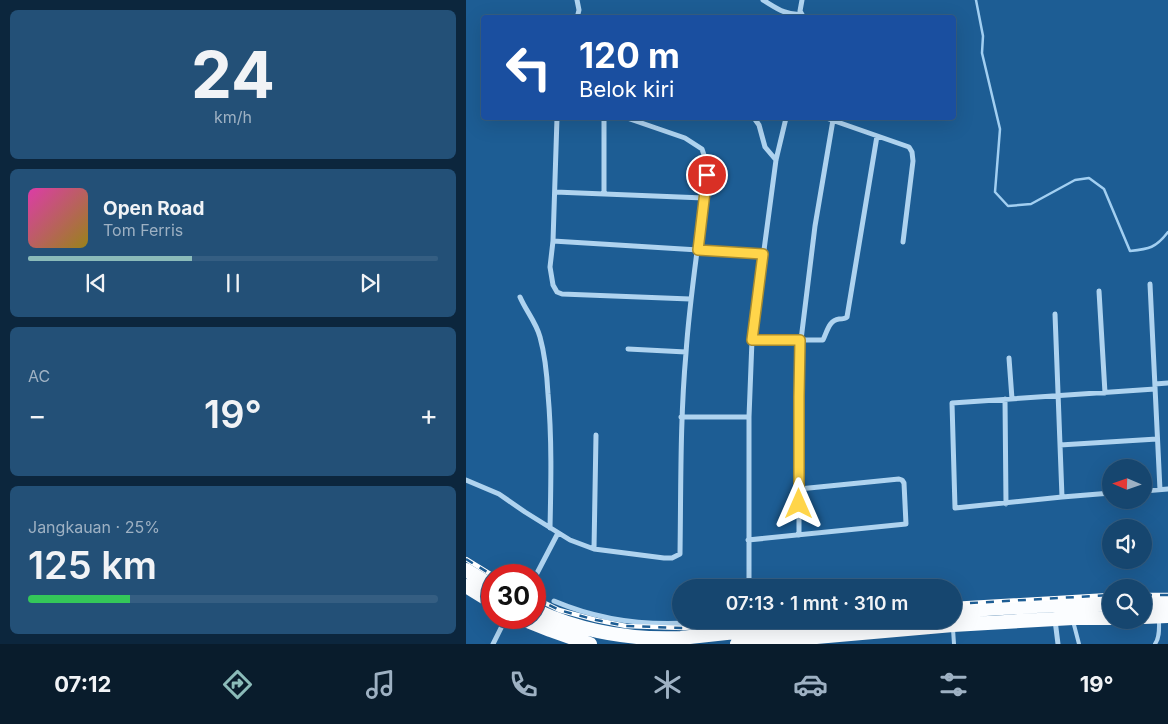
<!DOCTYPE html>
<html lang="id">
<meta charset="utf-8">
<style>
body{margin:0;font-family:Inter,sans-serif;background:#235077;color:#f1f3f6;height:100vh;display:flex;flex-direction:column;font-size:19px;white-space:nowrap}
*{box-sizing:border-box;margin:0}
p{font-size:16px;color:#9eb1c3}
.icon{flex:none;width:28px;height:28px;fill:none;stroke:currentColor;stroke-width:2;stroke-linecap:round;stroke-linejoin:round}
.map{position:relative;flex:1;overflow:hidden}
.details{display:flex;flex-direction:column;gap:10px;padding:10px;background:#0c263d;width:466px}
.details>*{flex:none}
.guide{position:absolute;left:15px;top:15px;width:475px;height:105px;border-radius:5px;box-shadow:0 5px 20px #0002,0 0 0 1px #355e82;background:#1a4fa0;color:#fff;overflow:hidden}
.needle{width:32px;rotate:272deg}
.buttons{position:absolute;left:636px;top:459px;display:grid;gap:10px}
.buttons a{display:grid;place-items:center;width:50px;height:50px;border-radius:50%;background:#16466f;box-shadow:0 5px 20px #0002,0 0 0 1px #355e82;font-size:25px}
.speed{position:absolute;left:15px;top:564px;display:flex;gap:10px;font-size:25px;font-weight:700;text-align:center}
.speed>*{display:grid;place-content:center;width:65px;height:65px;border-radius:50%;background:#16466f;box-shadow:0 5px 20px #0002,0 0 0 1px #355e82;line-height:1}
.speed .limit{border:8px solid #d22;background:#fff;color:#111}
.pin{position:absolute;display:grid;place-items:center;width:42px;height:42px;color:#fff;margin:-21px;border:2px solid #fff;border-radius:50%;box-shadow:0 1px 5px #0007}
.me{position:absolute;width:55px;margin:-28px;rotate:0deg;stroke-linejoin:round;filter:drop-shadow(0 0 4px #0008)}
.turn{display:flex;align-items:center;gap:18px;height:105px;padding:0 15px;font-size:22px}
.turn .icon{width:65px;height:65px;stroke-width:2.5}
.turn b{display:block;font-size:35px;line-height:42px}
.big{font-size:38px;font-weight:600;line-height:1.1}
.details .tile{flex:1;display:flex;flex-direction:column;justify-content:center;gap:8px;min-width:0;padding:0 18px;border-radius:8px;background:#235077}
.details .dial{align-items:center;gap:0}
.dial b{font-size:65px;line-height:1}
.song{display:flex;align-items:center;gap:15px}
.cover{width:60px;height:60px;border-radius:8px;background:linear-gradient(135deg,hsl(320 70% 55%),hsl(50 70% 35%))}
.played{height:5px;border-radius:2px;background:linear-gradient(90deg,#8bbbb9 40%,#355e82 40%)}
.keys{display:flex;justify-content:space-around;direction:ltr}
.heat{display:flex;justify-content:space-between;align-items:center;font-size:28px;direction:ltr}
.charge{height:8px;border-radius:4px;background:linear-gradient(90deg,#34c759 25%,#355e82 0)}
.trip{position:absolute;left:206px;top:579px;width:290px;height:50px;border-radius:25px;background:#16466f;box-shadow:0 5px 20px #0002,0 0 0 1px #355e82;font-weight:600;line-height:50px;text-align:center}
.tab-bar{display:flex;height:80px;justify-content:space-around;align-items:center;background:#091c2c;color:#9eb1c3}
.tab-bar .icon{width:35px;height:35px}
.tab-bar .selected{color:#8bbbb9}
.tab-bar b{font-size:22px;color:#f1f3f6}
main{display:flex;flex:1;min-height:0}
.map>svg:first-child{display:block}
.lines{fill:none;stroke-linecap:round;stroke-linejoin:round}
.stream{stroke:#a2cff1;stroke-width:2.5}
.service{stroke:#afd3ef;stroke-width:4}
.minor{stroke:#afd3ef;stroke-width:5}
.trunk{stroke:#fbfdff;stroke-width:14}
.rail-casing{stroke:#fff;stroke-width:4.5}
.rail{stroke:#1d5d94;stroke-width:2.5;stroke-dasharray:8;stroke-linecap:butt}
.route-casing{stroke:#a68a30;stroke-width:12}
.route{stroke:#ffd54a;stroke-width:9}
</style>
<main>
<section class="details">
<div class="tile dial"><b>24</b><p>km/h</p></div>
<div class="tile">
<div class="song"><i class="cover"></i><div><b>Open Road</b><p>Tom Ferris</p></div></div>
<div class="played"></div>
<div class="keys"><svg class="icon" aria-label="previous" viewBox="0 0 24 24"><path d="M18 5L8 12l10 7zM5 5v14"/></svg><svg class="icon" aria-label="pause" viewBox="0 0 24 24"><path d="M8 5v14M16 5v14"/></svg><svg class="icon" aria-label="next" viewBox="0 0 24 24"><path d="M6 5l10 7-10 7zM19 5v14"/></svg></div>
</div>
<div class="tile"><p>AC</p>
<div class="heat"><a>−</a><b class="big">19°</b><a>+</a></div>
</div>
<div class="tile"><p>Jangkauan · 25%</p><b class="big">125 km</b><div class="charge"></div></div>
</section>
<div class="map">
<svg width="702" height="644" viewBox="0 0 702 644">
<rect width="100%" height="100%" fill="#1d5d94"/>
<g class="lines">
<path class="stream" d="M510,0L517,36L516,53L534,129L529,192L542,206L565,204L609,180L623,178L638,189L664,251C683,249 690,248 702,232"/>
<path class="service" d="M607,621L613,644
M487,629L488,644
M689,644C694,637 693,628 693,620"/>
<path class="minor" d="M297,0C309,7 320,16 335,14
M336,0L334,11L338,18
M111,18L113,10L111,0
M91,118L87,241L84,267L87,285L91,292L96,294L224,299
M288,118L293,125L299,147L310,160
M360,118L443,147L446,152L447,161L437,242
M89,192L238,198
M138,194V118
M87,241L297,254
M684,284L694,490
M633,291L639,393
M54,297C60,311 70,322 74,337C79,355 81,375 82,394C86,438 85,483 84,528
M589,314L596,497
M286,340H357C361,332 363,320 373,319C376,319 379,319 381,317L411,136
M162,349L220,352
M543,358L546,399
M689,384L702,383
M539,399L540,504
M215,417H283
M594,445L691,439
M0,480L33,494L59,512L104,540L128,549L198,558H206L214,554C215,487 214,420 220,353C224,293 234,234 241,175V164L236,149L219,138L161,118
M678,491L702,489
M645,493L596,497L489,508L486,403L689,389
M333,535V396L335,340L349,226L367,120
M282,540L440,524L438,483L436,480L433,479L333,489
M128,549L130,435
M69,577L92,533
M283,588V417L286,340L310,160L320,118
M88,601C140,623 195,628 251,620
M288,620L289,630
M589,620L592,644
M27,644L40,618"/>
<path class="trunk" d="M0,570L26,586
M0,586L26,602
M678,604L702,603
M69,610C114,631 165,640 215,638L378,620
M488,611L586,605L645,604
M678,617L702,616
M54,618L84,630L124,644
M271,644L487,625L607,618H645"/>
<defs>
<path id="rail" d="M0,559L26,575
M678,595H702
M69,598L93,610L130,620L160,626L217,628L301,620
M488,604L645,595"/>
</defs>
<use href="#rail" class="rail-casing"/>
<use href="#rail" class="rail"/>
</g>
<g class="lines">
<defs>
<path id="route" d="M241,175L232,250L297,254L286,340H334L333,396V504"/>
</defs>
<use href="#route" class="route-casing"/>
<use href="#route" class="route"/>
</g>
</svg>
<div class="buttons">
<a><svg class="needle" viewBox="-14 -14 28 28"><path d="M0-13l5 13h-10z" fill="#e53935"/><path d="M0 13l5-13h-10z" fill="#9eb1c3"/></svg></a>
<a><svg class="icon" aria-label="sound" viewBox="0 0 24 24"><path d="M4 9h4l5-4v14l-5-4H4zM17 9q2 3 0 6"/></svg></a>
<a><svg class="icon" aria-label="search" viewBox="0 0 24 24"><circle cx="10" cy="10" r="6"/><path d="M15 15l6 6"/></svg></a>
</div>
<div class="speed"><div class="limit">30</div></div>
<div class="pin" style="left:241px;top:175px;background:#d93025"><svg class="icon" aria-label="arrive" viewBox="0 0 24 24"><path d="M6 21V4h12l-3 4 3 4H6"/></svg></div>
<svg class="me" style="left:333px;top:504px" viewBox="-20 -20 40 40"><path d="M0-17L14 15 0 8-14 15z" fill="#ffd54a" stroke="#fff" stroke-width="4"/></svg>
<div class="trip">07:13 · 1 mnt · 310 m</div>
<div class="guide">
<div class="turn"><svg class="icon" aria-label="left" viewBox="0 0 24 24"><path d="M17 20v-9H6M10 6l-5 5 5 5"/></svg><div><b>120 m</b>Belok kiri</div></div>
</div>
</div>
</main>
<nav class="tab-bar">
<b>07:12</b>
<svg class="icon selected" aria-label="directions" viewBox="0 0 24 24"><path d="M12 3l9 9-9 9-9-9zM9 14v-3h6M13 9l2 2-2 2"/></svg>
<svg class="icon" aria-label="music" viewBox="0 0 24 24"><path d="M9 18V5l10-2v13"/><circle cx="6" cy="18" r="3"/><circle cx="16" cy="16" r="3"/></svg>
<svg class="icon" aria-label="phone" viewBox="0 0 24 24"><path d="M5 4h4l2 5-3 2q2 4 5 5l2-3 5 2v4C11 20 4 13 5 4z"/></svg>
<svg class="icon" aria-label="climate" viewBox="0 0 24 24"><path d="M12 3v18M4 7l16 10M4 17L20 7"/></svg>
<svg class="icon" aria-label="car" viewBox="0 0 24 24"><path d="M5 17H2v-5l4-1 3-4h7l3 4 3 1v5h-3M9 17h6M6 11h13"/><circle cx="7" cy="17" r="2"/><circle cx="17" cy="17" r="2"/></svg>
<svg class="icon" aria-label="filters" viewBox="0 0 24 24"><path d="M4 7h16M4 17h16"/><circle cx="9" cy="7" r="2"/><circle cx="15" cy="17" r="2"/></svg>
<b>19°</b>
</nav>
